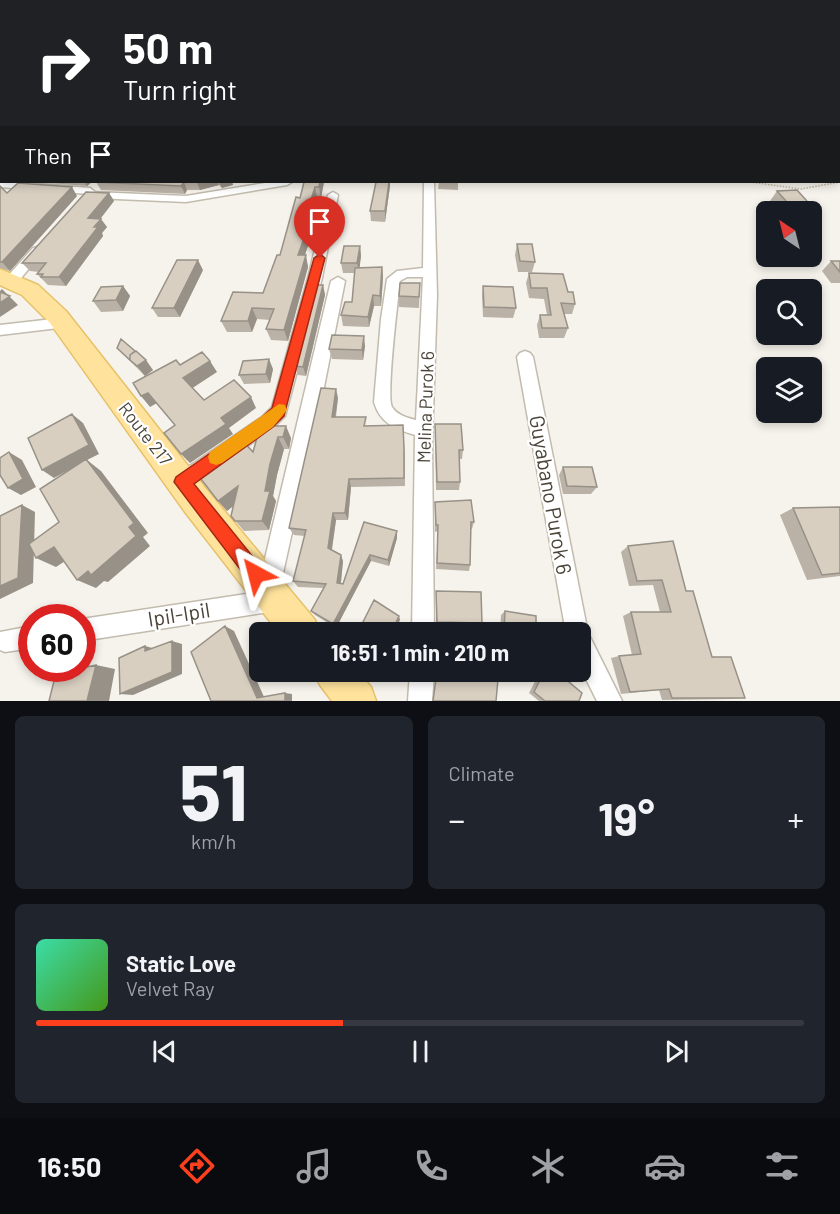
<!DOCTYPE html>
<meta charset="utf-8">
<style>
body{margin:0;font-family:Barlow,sans-serif;background:#20242c;color:#f1f3f6;height:100vh;display:flex;flex-direction:column;font-size:22px;white-space:nowrap}
*{box-sizing:border-box;margin:0}
p{font-size:20px;color:#9ea1a6}
.icon{flex:none;width:33px;height:33px;fill:none;stroke:currentColor;stroke-width:2;stroke-linecap:round;stroke-linejoin:round}
.map{position:relative;height:701px;overflow:hidden}
.sheet{display:flex;flex-direction:column;gap:15px;padding:15px;background:#0d0f14;flex:1}
.sheet>*{flex:none}
.banner{position:absolute;left:0px;top:0px;width:840px;height:183px;box-shadow:0 3px 9px #0003;background:#202124;color:#fff;overflow:hidden}
.needle{width:39px;rotate:325deg}
.tools{position:absolute;left:756px;top:201px;display:grid;gap:12px}
.tools a{display:grid;place-items:center;width:66px;height:66px;border-radius:9px;background:#171b24;box-shadow:0 3px 9px #0003;font-size:30px}
.speed{position:absolute;left:18px;top:604px;display:flex;gap:12px;font-size:30px;font-weight:700;text-align:center}
.speed>*{display:grid;place-content:center;width:78px;height:78px;border-radius:50%;background:#171b24;box-shadow:0 3px 9px #0003;line-height:1}
.speed .limit{border:9px solid #d22;background:#fff;color:#111}
.pin{position:absolute;display:grid;place-items:center;width:51px;height:51px;color:#fff;margin:-62px -26px;border-radius:50% 50% 50% 0;rotate:-45deg;box-shadow:0 0 6px #0007}
.pin .icon{rotate:45deg}
.me{position:absolute;width:66px;margin:-33px;rotate:322deg;stroke-linejoin:round;filter:drop-shadow(0 0 4px #0008)}
.turn{display:flex;align-items:center;gap:21px;height:126px;padding:0 24px;font-size:27px}
.turn .icon{width:78px;height:78px;stroke-width:2.5}
.turn b{display:block;font-size:42px;line-height:51px}
.then{display:flex;align-items:center;height:57px;padding:0 24px;background:#0003;gap:12px;font-size:22px}
.big{font-size:45px;font-weight:700;line-height:1.1}
.sheet .tile{flex:1;display:flex;flex-direction:column;justify-content:center;gap:9px;min-width:0;padding:0 21px;border-radius:9px;background:#20242c}
.sheet .dial{align-items:center;gap:0}
.dial b{font-size:78px;line-height:1}
.song{display:flex;align-items:center;gap:18px}
.cover{width:72px;height:72px;border-radius:9px;background:linear-gradient(135deg,hsl(160 70% 55%),hsl(100 70% 35%))}
.played{height:6px;border-radius:3px;background:linear-gradient(90deg,#fc3f1d 40%,#363941 40%)}
.keys{display:flex;justify-content:space-around;direction:ltr}
.heat{display:flex;justify-content:space-between;align-items:center;font-size:33px;direction:ltr}
.sheet .tiles{flex:1;display:grid;gap:15px;grid-template-columns:1fr 1fr}
.tile:last-child{grid-column:span 2}
.trip{position:absolute;left:249px;top:622px;width:342px;height:60px;border-radius:9px;background:#171b24;box-shadow:0 3px 9px #0003;font-weight:700;line-height:60px;text-align:center}
.menu{display:flex;height:96px;justify-content:space-around;align-items:center;background:#090b0e;color:#9ea1a6}
.menu .icon{width:42px;height:42px}
.menu .active{color:#fc3f1d}
.menu b{font-size:27px;color:#f1f3f6}
.map>svg:first-child{display:block}
.lines{fill:none;stroke-linecap:round;stroke-linejoin:round}
.river{fill:#a9d4f2;fill-rule:evenodd}
.minor-casing{stroke:#c2bbae;stroke-width:3}
.primary-casing{stroke:#e6c16a;stroke-width:3}
.path{stroke:#c4b79f;stroke-width:1.5;stroke-dasharray:1.5 1.5;stroke-linecap:butt}
.minor{fill:#fff;fill-rule:evenodd}
.primary{fill:#ffe39c;fill-rule:evenodd}
.wall{fill:#bab2a6}
.shaded-wall{fill:#979187}
.building{fill:#d8cfc1;stroke:#979187;stroke-width:1.5}
.route{fill:#fc3f1d;stroke:#a42913;stroke-width:1.5}
.slow{fill:#f59e0b}
.labels{text-anchor:middle;stroke-width:4.5;stroke-linejoin:round;paint-order:stroke}
.street-label{font-size:18px;fill:#4b4439;stroke:#fff}
.near-street-label{font-size:21px;fill:#4b4439;stroke:#fff}
</style>
<div class="map">
<svg width="840" height="701" viewBox="0 0 840 701">
<rect width="100%" height="100%" fill="#f6f3ec"/>
<g class="lines">
<path class="river" d="M0,116H2V124H0Z"/>
<defs>
<path id="minor" d="M0,88H2L0,93Z
M0,181L90,188L95,192L186,196L271,182H292L287,185L186,202L93,198L88,194L0,187Z
M424,182H434L437,295L432,443L434,633H412L415,435C395,429 380,423 374,402L381,319L387,279L397,271L423,268ZM407,277H423L416,420C407,418 397,415 392,407C386,396 398,299 400,281Z
M333,192L338,195L322,278L285,416L274,427L189,488L182,491L175,488L173,482L175,476L262,417L272,407L308,278L328,195Z
M37,247L41,248L43,251L41,254L17,283H7L5,280L7,277L33,248Z
M338,277L345,281L322,397L279,591L283,592L286,600L283,608L275,611L82,641V619L260,592L258,588L331,281Z
M62,318L67,319L69,323L67,327L0,335V325Z
M525,351L530,353L533,357L588,633L622,701H597L580,667V633H566L517,357L520,353Z
M32,626V648L5,652L0,650V632Z
M410,672H434L432,701H408Z"/>
<path id="primary" d="M0,269L38,285L66,311L207,490L315,620L320,633H279L185,512L50,323L22,295L0,285Z
M314,672H358L371,687L376,701H332L320,685Z"/>
</defs>
<use href="#minor" class="minor-casing"/>
<use href="#primary" class="primary-casing"/>
<path class="path" d="M750,182L801,189L840,182"/>
<use href="#minor" class="minor"/>
<use href="#primary" class="primary"/>
</g>
<path class="wall" d="M0,144H2V179H0Z
M35,182H92L87,186Z
M96,182H232L233,185L222,188L219,185L200,190H187L185,194L101,190Z
M304,182H324L321,198H317L311,220L313,230L305,255L308,267L288,341L271,340L266,329L270,320L257,319L252,332H227L221,321L263,293L280,255L300,198Z
M376,182H390V186L385,222L371,221L370,211Z
M439,182H458V190L438,189Z
M0,186L7,193L77,196L10,271L0,268Z
M777,191L815,210L812,215V212H779L770,201Z
M109,193L114,201L100,219L107,227L102,233L103,236L66,286L48,285L37,274L39,272L30,271L22,263Z
M517,244L535,262L532,272H518L515,255Z
M360,246L361,256L359,267H382L383,277L381,306H374L369,327L343,326L341,315L352,302L355,273H343L341,263Z
M831,261H840V283H831L822,271Z
M203,270L180,317H158L152,308Z
M529,273L568,292L575,304L572,314H564L568,328L564,338H539L537,325L540,315H547L544,299L529,298L526,283Z
M420,283L419,308L399,307V296Z
M323,285L325,295L306,376L298,375L295,366Z
M123,286L130,296L123,311L101,312L93,301Z
M483,286L516,308L513,318L483,317L482,296Z
M365,346L363,360L332,359L329,349Z
M117,348L153,370L145,376Z
M273,369L270,383L244,384L239,375Z
M338,398L336,417L367,426L403,425L405,458V486L351,487L348,520H336L332,550L343,561L341,584H343L364,522L397,538L389,566L371,561L336,628L315,615L311,611L323,588L298,587L293,581L305,536L294,535L289,528Z
M435,424L463,450L462,459H459L460,482L459,490H436Z
M258,434L291,438L289,449H284L277,475L273,496L276,501L269,530L244,531L231,516L233,506L227,511L253,452Z
M563,467L597,487L591,494H563L559,475Z
M435,502L474,522L472,529H471L470,565L469,571L436,569L438,531L435,532Z
M840,507V576L807,580L780,515L793,508Z
M628,546L686,591L712,657L745,698L731,699L662,700L659,690L621,694L611,658L619,656L632,655L623,616L631,612H660L653,585L629,586L621,552Z
M436,591L482,623L479,627L436,626Z
M505,611L536,633H500L501,615Z
M540,672H557L579,701H539L529,693Z"/>
<path class="shaded-wall" d="M85,182H92L87,186Z
M184,182L187,190L185,194L181,186Z
M197,182H218L219,185L200,190Z
M219,182H232L233,185L222,188Z
M320,182H324L321,198L319,187Z
M389,182H390V186L385,222V211Z
M72,187L77,196L10,271L2,262Z
M315,187L317,198L311,220L313,230L301,267L298,255L305,219Z
M109,193L114,201L94,227L88,218Z
M101,219L107,227L102,233L103,236L66,286L59,277L94,227Z
M360,246L361,256L359,273L357,263Z
M306,255L308,267L288,341L284,330Z
M198,260L203,270L180,317L174,308Z
M382,267L383,277L381,306L380,296Z
M323,285L325,295L306,376L303,367Z
M123,286L130,296L123,311L116,300Z
M2,289L18,305L0,317V291Z
M373,295L374,306L369,327L368,317Z
M252,308L257,319L252,332L248,321Z
M364,336L365,346L363,360L362,350Z
M269,359L273,369L270,383L266,374Z
M146,360L153,370L145,376L137,366Z
M210,361L217,372L191,389L183,378Z
M336,389L338,398L334,426L332,417Z
M148,393L157,403L150,407L141,396Z
M251,397L256,408L229,428L233,434L190,463L181,454L221,418Z
M72,414L83,423L99,454L87,460L101,471L148,533L143,537L150,546L108,582L104,581L96,588L77,580L129,527L87,460L54,478L42,470Z
M286,426L291,438L289,449L283,437Z
M278,437L284,449L277,475L273,496L276,501L269,530L262,521L265,491L270,464Z
M9,452L22,460L36,487L21,495L8,488Z
M349,479L351,487L348,520L345,513Z
M238,486L246,496L227,511L218,501Z
M22,505L35,512L33,583L0,599V586Z
M333,513L336,520L331,554L328,548Z
M397,531V538L389,566L388,560Z
M54,547L73,556L56,567L36,558Z
M341,555L343,561L340,589L337,583Z
M370,555L371,561L336,628L333,624Z
M399,616L400,620L394,633H391Z
M225,626L234,631L265,699L257,698Z
M172,641L182,644V674L133,695L120,694Z
M145,646L156,649L145,651Z
M96,665L115,669L109,701H87Z
M285,693L292,694V701H285Z"/>
<path class="building" d="M0,144H2V171H0Z
M96,182H200H184L181,186Z
M304,182H320L319,187H315L305,219H311L298,255H306L284,330L266,329L274,309L252,308L248,321H221L233,292L263,293L277,255H280L296,197L300,198Z
M376,182H389L385,211H370Z
M18,183L72,187L2,262H0V186L7,193Z
M797,190L815,210L795,211L777,191Z
M86,192L109,193L88,218L101,219L94,227H98L59,277H41L43,274H37L46,263H22Z
M517,244H532L535,262L520,261Z
M344,246H360L357,263H341Z
M177,260H198L174,308H152Z
M831,261H840V272Z
M382,267L380,296L373,295L368,317L341,315L345,302H352L355,268Z
M529,273L563,274L568,292H573L575,304L561,303L568,328H542L540,315H551L547,288H531Z
M400,283H420L419,297L399,296Z
M317,285H323L303,367L295,366Z
M123,286L116,300L93,301L101,287Z
M483,286L513,287L516,308L484,307Z
M0,292L10,296L0,303Z
M332,335L364,336L362,350L329,349Z
M121,339L135,351L130,355V360L132,362L117,348Z
M136,351L146,360L137,366L130,360V355Z
M202,352L210,361L183,378L204,400L234,380L251,397L221,418L226,424L181,454L164,433L175,425L148,393L141,396L133,383L176,360L180,365Z
M269,359L266,374L239,375L243,361Z
M321,388L336,389L332,417H366L364,426L403,425L404,449V478L349,479L345,513H333L328,548L341,555L337,583L343,584L364,522L397,531L388,560L370,555L333,624L311,611L326,584L293,581L306,530L289,528Z
M72,414L89,445L42,470L28,438Z
M435,424H461L463,450H459L460,482H437Z
M264,426H286L283,437H278L270,464L265,491H270L262,521H235L231,516L238,486L218,501L194,470L240,438L253,452L258,434H260Z
M9,452L23,479L8,488L0,475V458Z
M86,459L134,523L129,527L136,536L91,575L88,571L77,580L54,547L36,558L29,544L59,522L40,489Z
M563,467H592L597,487L567,486Z
M471,500L474,522H471L470,565L437,563L438,525H436L435,502Z
M22,505L18,578L0,586V516Z
M840,507V573L822,575L793,508Z
M673,541L686,591H693L712,657H731L745,698H672L669,689L630,692L619,656L641,654L631,612H671L662,580L637,581L628,546Z
M436,591L481,592L482,623L437,622Z
M374,600L399,616L391,633H360L358,632Z
M505,611L536,616V633H504Z
M225,626L257,698L285,693V701H211L191,652Z
M172,641V672L120,694L119,658L145,646V651Z
M96,665L87,701H49L56,673L78,669H82V668Z
M437,672H481V674L498,679L496,701H433Z
M544,672H557L582,693L579,701H545L534,692Z"/>
<linearGradient id="sky" x2="0" y2="1"><stop stop-color="#8fc1ec"/><stop offset="0.47" stop-color="#fbfaf6"/><stop offset="1" stop-color="#fbfaf6" stop-opacity="0"/></linearGradient>
<rect width="840" height="185" fill="url(#sky)"/>
<path class="route" d="M320,254L325,258L284,416L273,427L194,484L262,568L265,574L262,581L256,584L249,581L174,482L176,477L262,417L272,408L314,258Z"/>
<path class="slow" d="M279,404L285,405L287,410L273,427L222,463L216,465L210,463L208,457L210,452Z"/>
<g class="labels">
<g class="street-label">
<text transform="translate(426 407) rotate(-88)" y="6">Melina Purok 6</text>
<text transform="translate(145 434) rotate(52)" y="6">Route 217</text>
</g>
<g class="near-street-label">
<text transform="translate(550 495) rotate(80)" y="7">Guyabano Purok 6</text>
<text transform="translate(179 615) rotate(-9)" y="7">Ipil-Ipil</text>
</g>
</g>
</svg>
<div class="tools">
<a><svg class="needle" viewBox="-14 -14 28 28"><path d="M0-13l5 13h-10z" fill="#e53935"/><path d="M0 13l5-13h-10z" fill="#9ea1a6"/></svg></a>
<a><svg class="icon" aria-label="search" viewBox="0 0 24 24"><circle cx="10" cy="10" r="6"/><path d="M15 15l6 6"/></svg></a>
<a><svg class="icon" aria-label="layers" viewBox="0 0 24 24"><path d="M12 4l9 5-9 5-9-5zM3 14l9 5 9-5"/></svg></a>
</div>
<div class="speed"><div class="limit">60</div></div>
<div class="pin" style="left:320px;top:258px;background:#d93025"><svg class="icon" aria-label="arrive" viewBox="0 0 24 24"><path d="M6 21V4h12l-3 4 3 4H6"/></svg></div>
<svg class="me" style="left:256px;top:574px" viewBox="-20 -20 40 40"><path d="M0-17L14 15 0 8-14 15z" fill="#fc3f1d" stroke="#fff" stroke-width="4"/></svg>
<div class="trip">16:51 · 1 min · 210 m</div>
<div class="banner">
<div class="turn"><svg class="icon" aria-label="right" viewBox="0 0 24 24"><path d="M7 20v-9h11M14 6l5 5-5 5"/></svg><div><b>50 m</b>Turn right</div></div>
<div class="then">Then<svg class="icon" aria-label="arrive" viewBox="0 0 24 24"><path d="M6 21V4h12l-3 4 3 4H6"/></svg></div>
</div>
</div>
<section class="sheet">
<div class="tiles">
<div class="tile dial"><b>51</b><p>km/h</p></div>
<div class="tile"><p>Climate</p>
<div class="heat"><a>−</a><b class="big">19°</b><a>+</a></div>
</div>
<div class="tile">
<div class="song"><i class="cover"></i><div><b>Static Love</b><p>Velvet Ray</p></div></div>
<div class="played"></div>
<div class="keys"><svg class="icon" aria-label="previous" viewBox="0 0 24 24"><path d="M18 5L8 12l10 7zM5 5v14"/></svg><svg class="icon" aria-label="pause" viewBox="0 0 24 24"><path d="M8 5v14M16 5v14"/></svg><svg class="icon" aria-label="next" viewBox="0 0 24 24"><path d="M6 5l10 7-10 7zM19 5v14"/></svg></div>
</div>
</div>
</section>
<nav class="menu">
<b>16:50</b>
<svg class="icon active" aria-label="directions" viewBox="0 0 24 24"><path d="M12 3l9 9-9 9-9-9zM9 14v-3h6M13 9l2 2-2 2"/></svg>
<svg class="icon" aria-label="music" viewBox="0 0 24 24"><path d="M9 18V5l10-2v13"/><circle cx="6" cy="18" r="3"/><circle cx="16" cy="16" r="3"/></svg>
<svg class="icon" aria-label="phone" viewBox="0 0 24 24"><path d="M5 4h4l2 5-3 2q2 4 5 5l2-3 5 2v4C11 20 4 13 5 4z"/></svg>
<svg class="icon" aria-label="climate" viewBox="0 0 24 24"><path d="M12 3v18M4 7l16 10M4 17L20 7"/></svg>
<svg class="icon" aria-label="car" viewBox="0 0 24 24"><path d="M5 17H2v-5l4-1 3-4h7l3 4 3 1v5h-3M9 17h6M6 11h13"/><circle cx="7" cy="17" r="2"/><circle cx="17" cy="17" r="2"/></svg>
<svg class="icon" aria-label="filters" viewBox="0 0 24 24"><path d="M4 7h16M4 17h16"/><circle cx="9" cy="7" r="2"/><circle cx="15" cy="17" r="2"/></svg>
</nav>
